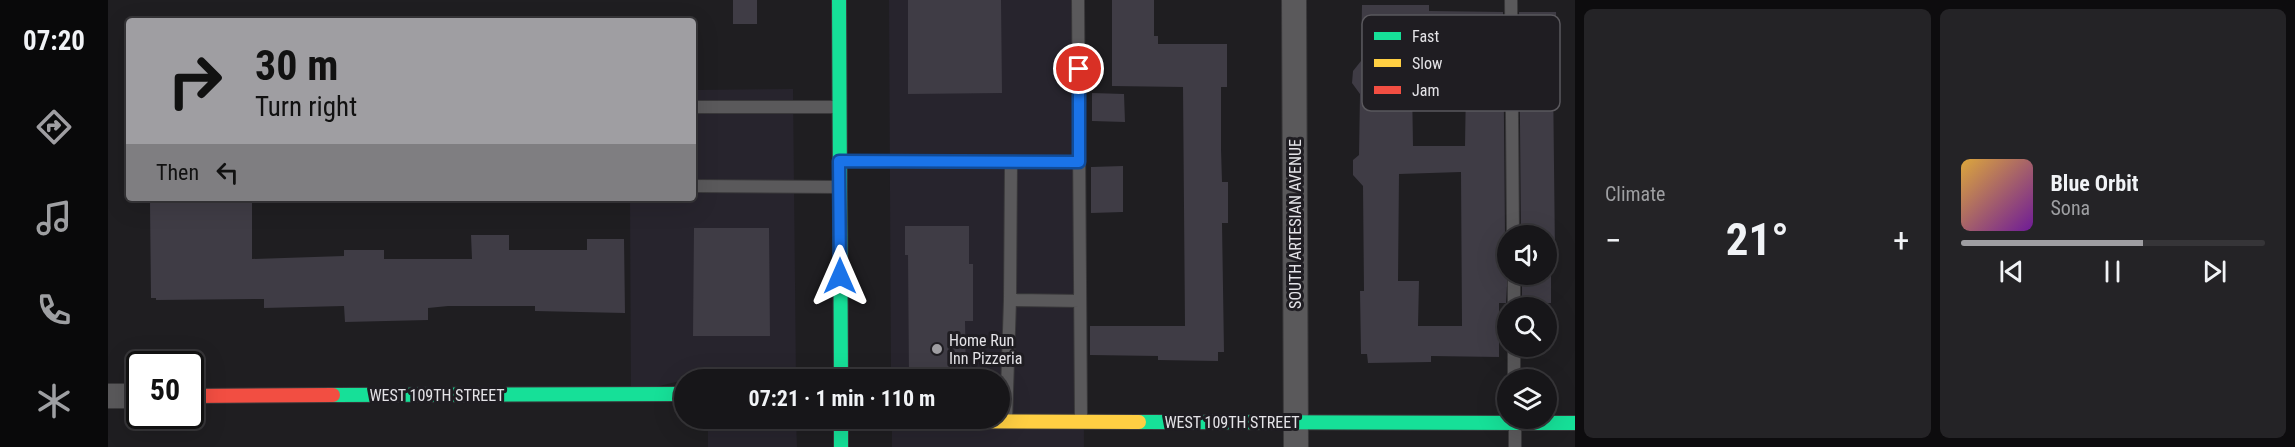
<!DOCTYPE html>
<meta charset="utf-8">
<style>
body{margin:0;font-family:"Roboto Condensed",sans-serif;background:#242326;color:#f1f3f6;height:100vh;display:flex;flex-direction:column;font-size:22px;white-space:nowrap}
*{box-sizing:border-box;margin:0}
p{font-size:20px;color:#9e9fa2}
.icon{flex:none;width:33px;height:33px;fill:none;stroke:currentColor;stroke-width:2;stroke-linecap:round;stroke-linejoin:round}
.map{position:relative;flex:1;overflow:hidden}
.drawer{display:flex;flex-direction:column;gap:9px;padding:9px;background:#0d0c0e;width:720px}
.drawer>*{flex:none}
.banner{position:absolute;left:18px;top:18px;width:570px;height:183px;border-radius:6px;box-shadow:0 6px 24px #0002,0 0 0 2px #363538;background:#9f9ea2;color:#111;overflow:hidden}
.controls{position:absolute;left:1389px;top:225px;display:grid;gap:12px}
.controls a{display:grid;place-items:center;width:60px;height:60px;border-radius:50%;background:#171619;box-shadow:0 6px 24px #0002,0 0 0 2px #363538;font-size:30px}
.speed{position:absolute;left:18px;top:351px;display:flex;gap:12px;font-size:30px;font-weight:700;text-align:center}
.speed>*{display:grid;place-content:center;width:78px;height:78px;border-radius:50%;background:#171619;box-shadow:0 6px 24px #0002,0 0 0 2px #363538;line-height:1}
.speed .limit{border:3px solid #111;border-radius:9px;background:#fff;color:#111}
.pin{position:absolute;display:grid;place-items:center;width:51px;height:51px;color:#fff;margin:-26px;border:3px solid #fff;border-radius:50%;box-shadow:0 2px 6px #0007}
.me{position:absolute;width:66px;margin:-33px;rotate:0deg;stroke-linejoin:round;filter:drop-shadow(0 0 4px #0008)}
.turn{display:flex;align-items:center;gap:21px;height:126px;padding:0 30px;font-size:27px}
.turn .icon{width:78px;height:78px;stroke-width:2.5}
.turn b{display:block;font-size:42px;line-height:51px}
.then{display:flex;align-items:center;height:57px;padding:0 30px;background:#0003;gap:12px;font-size:22px}
.big{font-size:45px;font-weight:700;line-height:1.1}
.drawer .card{flex:1;display:flex;flex-direction:column;justify-content:center;gap:9px;min-width:0;padding:0 21px;border-radius:9px;background:#242326}
.song{display:flex;align-items:center;gap:18px}
.cover{width:72px;height:72px;border-radius:9px;background:linear-gradient(135deg,hsl(40 70% 55%),hsl(280 70% 35%))}
.played{height:6px;border-radius:3px;background:linear-gradient(90deg,#9f9ea2 60%,#363538 60%)}
.keys{display:flex;justify-content:space-around;direction:ltr}
.heat{display:flex;justify-content:space-between;align-items:center;font-size:33px;direction:ltr}
.drawer .tiles{flex:1;display:grid;gap:9px;grid-template-columns:repeat(2,1fr)}
.trip{position:absolute;left:566px;top:369px;width:336px;height:60px;border-radius:30px;background:#171619;box-shadow:0 6px 24px #0002,0 0 0 2px #363538;font-weight:700;line-height:60px;text-align:center}
main{display:flex;flex:1;min-height:0}
.menu{display:flex;flex-direction:column;width:108px;justify-content:space-around;align-items:center;background:#09090a;color:#9e9fa2}
.menu .icon{width:42px;height:42px}
.menu .selected{color:#9f9ea2}
.menu b{font-size:27px;color:#f1f3f6}
.map>svg:first-child{display:block}
.built{fill:#27242d}
.building{fill:#3f3c45;fill-rule:evenodd}
.lines{fill:none;stroke-linecap:round;stroke-linejoin:round}
.lane-casing{stroke:#39383a;stroke-width:14}
.street-casing{stroke:#39383a;stroke-width:26}
.fast-casing{stroke:#39383a;stroke-width:16}
.slow-casing{stroke:#39383a;stroke-width:16}
.jam-casing{stroke:#39383a;stroke-width:16}
.lane{stroke:#5a595b;stroke-width:12}
.street{stroke:#5a595b;stroke-width:24}
.fast{stroke:#16e098;stroke-width:14}
.slow{stroke:#ffcf43;stroke-width:14}
.jam{stroke:#f24e42;stroke-width:14}
.route-casing{stroke:#114b97;stroke-width:15}
.route{stroke:#1a73e8;stroke-width:10}
.poi-dot{fill:#9f9ea2;stroke:#1f1d22;stroke-width:2}
.labels{text-anchor:middle;stroke-width:6;stroke-linejoin:round;paint-order:stroke}
.street-label{font-size:16px;fill:#e4e3e7;stroke:#1f1d22}
.poi-label{font-size:16px;fill:#e4e3e7;stroke:#1f1d22;text-anchor:start}
.key{fill:#1f1d22;stroke:#5a585d;stroke-width:1.5}
.key-label{font-size:16px;fill:#e4e3e7}
</style>
<main>
<nav class="menu">
<b>07:20</b>
<svg class="icon selected" aria-label="directions" viewBox="0 0 24 24"><path d="M12 3l9 9-9 9-9-9zM9 14v-3h6M13 9l2 2-2 2"/></svg>
<svg class="icon" aria-label="music" viewBox="0 0 24 24"><path d="M9 18V5l10-2v13"/><circle cx="6" cy="18" r="3"/><circle cx="16" cy="16" r="3"/></svg>
<svg class="icon" aria-label="phone" viewBox="0 0 24 24"><path d="M5 4h4l2 5-3 2q2 4 5 5l2-3 5 2v4C11 20 4 13 5 4z"/></svg>
<svg class="icon" aria-label="climate" viewBox="0 0 24 24"><path d="M12 3v18M4 7l16 10M4 17L20 7"/></svg>
</nav>
<div class="map">
<svg width="1467" height="447" viewBox="0 0 1467 447">
<rect width="100%" height="100%" fill="#1f1e21"/>
<path class="built" d="M781,0H974L976,447H784V419L891,418V380L783,379Z
M685,89L688,379L576,380L523,393L522,198H585V90Z
M600,419H688L689,447H600Z"/>
<path class="building" d="M625,0H649V24H625Z
M800,0H893L894,93L800,94Z
M1004,0H1046V36H1050V44H1119V87H1113V149L1114,182H1120V223H1114L1116,352H1110V361L1050,360V356L982,355V326H1077L1075,87L1004,86Z
M1254,5H1321V11L1395,12L1397,236L1400,242V269L1398,303H1391V357L1323,356V362L1260,363L1259,354H1253L1252,291H1256L1255,186L1245,175V160L1251,155L1252,94L1244,83L1245,71L1253,61ZM1304,84H1358L1357,146H1305ZM1353,172L1354,326H1310L1311,281H1290L1291,174Z
M1411,12H1448L1450,76H1445L1447,254H1443V303H1414V274H1438V236H1413Z
M984,93L1016,94L1017,122L984,121Z
M1015,166V212L983,213V167Z
M144,202V259L236,256V250H276V259H364L363,235H401V250H479V239H516L517,313L427,311V306H340L320,308V320L237,322L236,306L156,308V299L48,300V298H43L42,203Z
M797,226H861V264H865V321H857L858,378H801L800,255H797Z
M586,228H661L662,336H585Z"/>
<g class="lines">
<defs>
<path id="lane" d="M970,0L973,421
M1403,0L1405,236
M585,107H731
M732,161L971,162
M585,186L731,187
M1406,274V308
M902,300L903,162
M1406,346V380
M898,421L902,300L972,301
M1407,423V447"/>
<path id="street" d="M1186,0L1188,447
M0,396H32"/>
<path id="fast" d="M731,0L733,380
M225,395L576,394
M733,418V447
M1031,422L1467,423"/>
<path id="slow" d="M782,418L795,421L1031,422"/>
<path id="jam" d="M82,396L225,395"/>
</defs>
<use href="#lane" class="lane-casing"/>
<use href="#street" class="street-casing"/>
<use href="#fast" class="fast-casing"/>
<use href="#slow" class="slow-casing"/>
<use href="#jam" class="jam-casing"/>
<use href="#lane" class="lane"/>
<use href="#street" class="street"/>
<use href="#fast" class="fast"/>
<use href="#slow" class="slow"/>
<use href="#jam" class="jam"/>
</g>
<g class="lines">
<defs>
<path id="route" d="M732,276L731,161L971,162V69"/>
</defs>
<use href="#route" class="route-casing"/>
<use href="#route" class="route"/>
</g>
<circle class="poi-dot" cx="829" cy="349" r="6"/>
<g class="labels">
<g class="street-label">
<text transform="translate(1187 224) rotate(-90)" y="6">SOUTH ARTESIAN AVENUE</text>
<text x="329" y="401">WEST 109TH STREET</text>
<text x="1124" y="428">WEST 109TH STREET</text>
</g>
<g class="poi-label">
<text x="841" y="346">Home Run<tspan x="841" dy="18">Inn Pizzeria</tspan></text>
</g>
</g>
<rect x="1254" y="15" width="198" height="96" rx="9" class="key"/>
<rect x="1266" y="32" width="27" height="8" fill="#16e098"/>
<rect x="1266" y="59" width="27" height="8" fill="#ffcf43"/>
<rect x="1266" y="86" width="27" height="8" fill="#f24e42"/>
<g class="key-label">
<text x="1304" y="42">Fast</text>
<text x="1304" y="69">Slow</text>
<text x="1304" y="96">Jam</text>
</g>
</svg>
<div class="controls">
<a><svg class="icon" aria-label="sound" viewBox="0 0 24 24"><path d="M4 9h4l5-4v14l-5-4H4zM17 9q2 3 0 6"/></svg></a>
<a><svg class="icon" aria-label="search" viewBox="0 0 24 24"><circle cx="10" cy="10" r="6"/><path d="M15 15l6 6"/></svg></a>
<a><svg class="icon" aria-label="layers" viewBox="0 0 24 24"><path d="M12 4l9 5-9 5-9-5zM3 14l9 5 9-5"/></svg></a>
</div>
<div class="speed"><div class="limit">50</div></div>
<div class="pin" style="left:971px;top:69px;background:#d93025"><svg class="icon" aria-label="arrive" viewBox="0 0 24 24"><path d="M6 21V4h12l-3 4 3 4H6"/></svg></div>
<svg class="me" style="left:732px;top:276px" viewBox="-20 -20 40 40"><path d="M0-17L14 15 0 8-14 15z" fill="#1a73e8" stroke="#fff" stroke-width="4"/></svg>
<div class="trip">07:21 · 1 min · 110 m</div>
<div class="banner">
<div class="turn"><svg class="icon" aria-label="right" viewBox="0 0 24 24"><path d="M7 20v-9h11M14 6l5 5-5 5"/></svg><div><b>30 m</b>Turn right</div></div>
<div class="then">Then<svg class="icon" aria-label="left" viewBox="0 0 24 24"><path d="M17 20v-9H6M10 6l-5 5 5 5"/></svg></div>
</div>
</div>
<section class="drawer">
<div class="tiles">
<div class="card"><p>Climate</p>
<div class="heat"><a>−</a><b class="big">21°</b><a>+</a></div>
</div>
<div class="card">
<div class="song"><i class="cover"></i><div><b>Blue Orbit</b><p>Sona</p></div></div>
<div class="played"></div>
<div class="keys"><svg class="icon" aria-label="previous" viewBox="0 0 24 24"><path d="M18 5L8 12l10 7zM5 5v14"/></svg><svg class="icon" aria-label="pause" viewBox="0 0 24 24"><path d="M8 5v14M16 5v14"/></svg><svg class="icon" aria-label="next" viewBox="0 0 24 24"><path d="M6 5l10 7-10 7zM19 5v14"/></svg></div>
</div>
</div>
</section>
</main>
